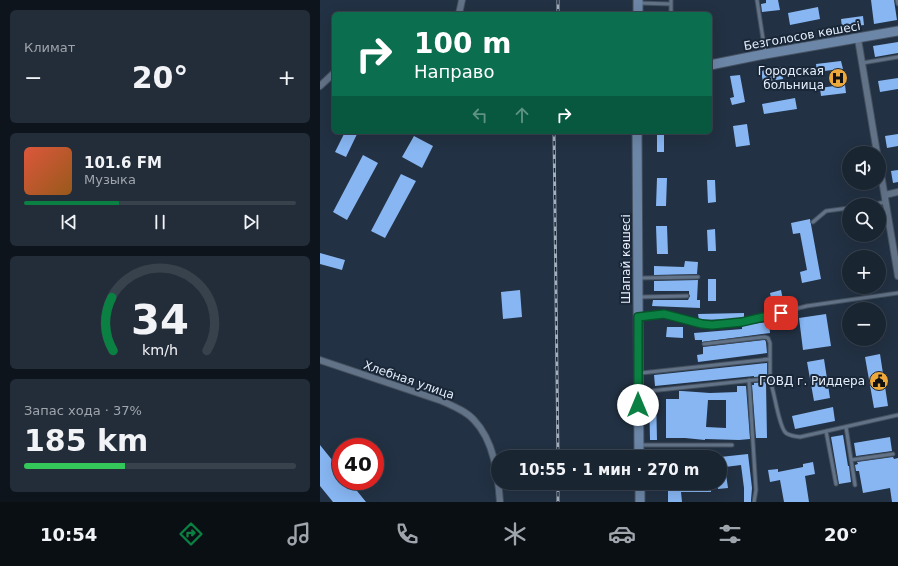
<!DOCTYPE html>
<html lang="ru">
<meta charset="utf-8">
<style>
body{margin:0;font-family:"DejaVu Sans",sans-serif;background:#232d3a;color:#f1f3f6;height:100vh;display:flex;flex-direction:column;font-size:15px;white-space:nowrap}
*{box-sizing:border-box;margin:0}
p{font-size:13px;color:#9fa5ac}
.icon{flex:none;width:22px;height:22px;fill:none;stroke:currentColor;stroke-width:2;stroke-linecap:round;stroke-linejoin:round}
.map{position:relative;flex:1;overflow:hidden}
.panel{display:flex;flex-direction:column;gap:10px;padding:10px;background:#0e141c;width:320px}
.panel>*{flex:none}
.top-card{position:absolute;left:12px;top:12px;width:380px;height:122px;border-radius:6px;box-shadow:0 4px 16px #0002,0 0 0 1px #38424d;background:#0b6e4f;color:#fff;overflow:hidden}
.buttons{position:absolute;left:522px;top:146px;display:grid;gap:8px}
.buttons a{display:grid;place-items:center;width:44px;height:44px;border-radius:50%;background:#1a2532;box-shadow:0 4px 16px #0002,0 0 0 1px #38424d;font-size:20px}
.speed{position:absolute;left:12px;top:438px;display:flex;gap:8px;font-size:20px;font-weight:700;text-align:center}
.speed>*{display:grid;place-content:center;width:52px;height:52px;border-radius:50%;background:#1a2532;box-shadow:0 4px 16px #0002,0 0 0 1px #38424d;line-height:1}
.speed .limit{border:6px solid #d22;background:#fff;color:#111}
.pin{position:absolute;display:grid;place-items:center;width:34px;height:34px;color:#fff;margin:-17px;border-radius:8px;box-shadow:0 2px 6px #0006}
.me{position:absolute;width:44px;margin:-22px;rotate:0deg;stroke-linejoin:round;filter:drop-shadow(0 0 3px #0008)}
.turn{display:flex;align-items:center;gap:14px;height:84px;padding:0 16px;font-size:18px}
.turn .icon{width:52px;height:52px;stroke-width:2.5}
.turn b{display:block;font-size:28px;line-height:34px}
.lanes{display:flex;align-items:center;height:38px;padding:0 16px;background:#0003;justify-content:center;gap:20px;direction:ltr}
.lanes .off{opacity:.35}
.big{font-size:30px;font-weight:700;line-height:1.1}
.panel .widget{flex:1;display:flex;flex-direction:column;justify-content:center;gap:6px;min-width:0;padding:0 14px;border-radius:6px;background:#232d3a}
.panel .dial{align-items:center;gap:0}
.dial svg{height:104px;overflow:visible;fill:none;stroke:#38424d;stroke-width:7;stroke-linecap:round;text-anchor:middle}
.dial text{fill:#f1f3f6;stroke:none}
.song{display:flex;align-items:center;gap:12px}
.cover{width:48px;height:48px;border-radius:6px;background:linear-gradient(135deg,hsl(10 70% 55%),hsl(30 70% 35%))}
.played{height:4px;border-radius:2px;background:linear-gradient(90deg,#0b8043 35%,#38424d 35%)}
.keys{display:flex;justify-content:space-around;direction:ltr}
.heat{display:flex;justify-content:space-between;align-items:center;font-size:22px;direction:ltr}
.charge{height:6px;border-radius:3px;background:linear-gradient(90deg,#34c759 37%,#38424d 0)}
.trip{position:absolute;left:171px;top:450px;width:236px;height:40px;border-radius:20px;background:#1a2532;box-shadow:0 4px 16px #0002,0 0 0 1px #38424d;font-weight:700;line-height:40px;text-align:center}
.dock{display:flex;height:64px;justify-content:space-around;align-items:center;background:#0a0f14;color:#9fa5ac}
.dock .icon{width:28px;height:28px}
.dock .selected{color:#0b8043}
.dock b{font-size:18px;color:#f1f3f6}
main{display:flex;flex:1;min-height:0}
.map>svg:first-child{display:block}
.building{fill:#87b6f2;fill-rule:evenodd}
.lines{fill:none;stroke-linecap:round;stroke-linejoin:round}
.lane-casing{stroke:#44505f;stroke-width:5}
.street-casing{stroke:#44505f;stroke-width:8}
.secondary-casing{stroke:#44505f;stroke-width:11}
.lane{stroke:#627287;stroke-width:3}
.street{stroke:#627287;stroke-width:6}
.secondary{stroke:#6c86a7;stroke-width:9}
.rail-casing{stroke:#a4afbd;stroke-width:3}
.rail{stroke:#192738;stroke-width:1.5;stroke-dasharray:4.5;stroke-linecap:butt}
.route-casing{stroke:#07532c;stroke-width:10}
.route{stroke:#0b8043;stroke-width:7}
.labels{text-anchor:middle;stroke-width:4;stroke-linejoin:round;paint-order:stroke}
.street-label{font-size:12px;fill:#e5eefa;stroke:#192738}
.poi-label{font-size:12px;fill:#e5eefa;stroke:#192738;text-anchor:end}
</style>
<main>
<section class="panel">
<div class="widget"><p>Климат</p>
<div class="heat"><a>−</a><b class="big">20°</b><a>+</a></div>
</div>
<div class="widget">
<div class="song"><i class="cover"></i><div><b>101.6 FM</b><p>Музыка</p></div></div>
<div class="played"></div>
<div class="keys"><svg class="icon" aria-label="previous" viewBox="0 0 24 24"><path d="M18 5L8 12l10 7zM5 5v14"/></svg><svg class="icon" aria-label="pause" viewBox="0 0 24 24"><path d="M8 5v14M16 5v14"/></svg><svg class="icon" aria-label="next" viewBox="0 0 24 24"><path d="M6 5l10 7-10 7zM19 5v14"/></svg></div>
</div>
<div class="widget dial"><svg viewBox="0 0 100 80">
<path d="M14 69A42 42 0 1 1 86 69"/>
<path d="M14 69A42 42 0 0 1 13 28" stroke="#0b8043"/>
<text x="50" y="56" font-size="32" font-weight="700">34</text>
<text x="50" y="72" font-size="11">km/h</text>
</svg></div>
<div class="widget"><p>Запас хода · 37%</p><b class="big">185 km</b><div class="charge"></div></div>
</section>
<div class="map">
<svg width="578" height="502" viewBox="0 0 578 502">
<rect width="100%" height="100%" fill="#223143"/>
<path class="building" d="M446,0H458L460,10L442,12L441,4L446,3Z
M551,0H574L577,20L554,24Z
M498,7L500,19L470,25L468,13Z
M543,16L544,25L522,28L521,19Z
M578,42V53L555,57L553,46Z
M521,61L523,69H521L524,84L525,85L526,93L501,96L500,88L514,86L512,70L497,72L496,64Z
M461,67L463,79L443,82L441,71Z
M420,75L425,102L412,105L410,98L414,97L410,76Z
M578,78V89L560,92L558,81Z
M475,98L477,109L444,114L442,104Z
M427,124L430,145L416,147L413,126Z
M25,132H38L26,157L15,152Z
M337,134H344V152H337Z
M578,134V146L567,148L565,136Z
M94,136L113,146L102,168L82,157Z
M43,155L58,163L27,220L13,212Z
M578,170V182L573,183L571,171Z
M81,174L96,181L65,238L51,231Z
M337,178H347L346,206H336Z
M387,180H395L396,202L388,203Z
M490,219L501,279L482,283L480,272L487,270L480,233L473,234L471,223Z
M336,226H347L348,254H337Z
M395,229L396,251H388L387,230Z
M0,253L25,260L22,270L0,264Z
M365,261L378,262L377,274L334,275V266L364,267Z
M388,279H396V301H388Z
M378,280L377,300H380V308L332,306L333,300H368L370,296L369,294V291H334V281Z
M200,290L202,317L183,319L181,292Z
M461,290L464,305L453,307L450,293Z
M424,313V318L423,319L379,320L378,314Z
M506,314L511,346L483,350L479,318Z
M449,322L450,333L382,342V340H375L374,333L422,329V325Z
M347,327H363V338L346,337Z
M543,339H557V342L544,344Z
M445,340L446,342L447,353L378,362L377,355L383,354V347Z
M560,354L568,406L554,408L545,357Z
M504,359L510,398L494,401L487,362Z
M447,363V375H446V376L434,377V376L335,386L334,375Z
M445,382L446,383L447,438H436L432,385H434V383Z
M417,386H426L430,439L419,440L385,439V440L365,438H346V399H359V391H362L390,393L417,392ZM388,400H406V428L386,427Z
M329,394H336L337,440H330Z
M513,407L515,421L475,429L472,416Z
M523,435L528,466H529L531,482L519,484L511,437Z
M570,437L572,451L536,456L534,443Z
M0,445L21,471V481H29L46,502H13L0,486Z
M376,452V457H359V453Z
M428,454L432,488L431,500V502H424V488L421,465L405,467L408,488L398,489L397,483H400V457Z
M573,457L574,459L578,458V502H572L570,488L543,493L539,471H536L535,465L538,464L537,462Z
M493,462L495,474L485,476L489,502H464L460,480L450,482L448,470L458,469V472L483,467V464Z
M348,483H361V486L391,487V492H361L362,502H348Z"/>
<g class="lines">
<defs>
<path id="lane" d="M437,0L445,52
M577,0L578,4
M318,3L351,4V0
M351,14V4
M542,63L578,57
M548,205L566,202
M493,222L506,211L529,208
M320,278L378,277
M320,297L367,296
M320,316L344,314L382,324L392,325L422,322L487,306L578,293
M384,344L445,337L448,338L450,343V381
M321,373L450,359
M429,380L436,490L434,502
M320,392L445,379L450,381L452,387C455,397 459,425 465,432C468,436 475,436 480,437L578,415
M526,427L535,485
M506,431L516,484
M320,445H412
M531,460L573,454"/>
<path id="street" d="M139,14L142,0
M538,39L557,153
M0,86L14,73
M559,162L578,276
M565,195L578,192
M0,360L122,401C133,406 146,411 154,420C174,441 178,474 180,502"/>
<path id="secondary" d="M318,0V14
M390,65L445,54L578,31
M317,132L319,457
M320,483V502"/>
</defs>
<use href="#lane" class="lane-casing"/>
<use href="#street" class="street-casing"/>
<use href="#secondary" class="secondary-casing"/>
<use href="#lane" class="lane"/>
<use href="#street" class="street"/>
<use href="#secondary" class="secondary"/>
<defs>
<path id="rail" d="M238,0V14
M234,132L238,457
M238,483V502"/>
</defs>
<use href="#rail" class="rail-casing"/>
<use href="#rail" class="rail"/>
</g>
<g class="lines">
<defs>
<path id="route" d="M318,405V317L344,314L382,324L392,325L422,322L461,313"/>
</defs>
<use href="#route" class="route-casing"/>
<use href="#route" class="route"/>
</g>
<defs>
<symbol id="hospital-disc" viewBox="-11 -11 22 22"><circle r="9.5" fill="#eda83b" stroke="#192738"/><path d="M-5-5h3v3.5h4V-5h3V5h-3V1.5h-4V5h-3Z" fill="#111"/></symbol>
<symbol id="civic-disc" viewBox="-11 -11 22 22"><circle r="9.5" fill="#eda83b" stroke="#192738"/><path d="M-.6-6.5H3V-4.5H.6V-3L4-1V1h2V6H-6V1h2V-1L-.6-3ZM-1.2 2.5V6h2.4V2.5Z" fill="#111"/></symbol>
</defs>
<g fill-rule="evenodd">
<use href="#hospital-disc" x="507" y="67" width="22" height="22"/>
<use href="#civic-disc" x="548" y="370" width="22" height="22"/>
</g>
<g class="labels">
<g class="street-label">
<text transform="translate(482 36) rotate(-10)" y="4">Безголосов көшесі</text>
<text transform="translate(306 259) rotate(-90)" y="4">Шапай көшесі</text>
<text transform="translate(89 380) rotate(19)" y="4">Хлебная улица</text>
</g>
<g class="poi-label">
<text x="504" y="75">Городская<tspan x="504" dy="14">больница</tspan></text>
<text x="545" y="385">ГОВД г. Риддера</text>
</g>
</g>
</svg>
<div class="buttons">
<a><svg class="icon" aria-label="sound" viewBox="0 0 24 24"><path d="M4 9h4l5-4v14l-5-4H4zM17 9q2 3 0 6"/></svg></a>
<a><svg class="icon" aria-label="search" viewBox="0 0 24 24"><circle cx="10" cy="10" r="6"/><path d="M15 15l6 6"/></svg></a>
<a>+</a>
<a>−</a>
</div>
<div class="speed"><div class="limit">40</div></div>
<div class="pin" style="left:461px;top:313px;background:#d93025"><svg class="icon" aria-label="arrive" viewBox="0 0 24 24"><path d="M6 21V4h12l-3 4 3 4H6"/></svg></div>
<svg class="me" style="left:318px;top:405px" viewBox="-20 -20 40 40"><circle r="19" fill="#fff"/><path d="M0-13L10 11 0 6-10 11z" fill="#0b8043"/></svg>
<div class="trip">10:55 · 1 мин · 270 m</div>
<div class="top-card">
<div class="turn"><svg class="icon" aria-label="right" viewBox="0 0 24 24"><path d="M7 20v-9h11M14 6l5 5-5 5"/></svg><div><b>100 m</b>Направо</div></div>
<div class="lanes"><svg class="icon off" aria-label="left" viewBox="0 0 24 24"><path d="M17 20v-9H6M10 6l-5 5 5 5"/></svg><svg class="icon off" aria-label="ahead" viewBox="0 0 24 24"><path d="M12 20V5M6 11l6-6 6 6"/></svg><svg class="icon" aria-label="right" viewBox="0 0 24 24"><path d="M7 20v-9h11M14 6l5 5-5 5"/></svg></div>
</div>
</div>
</main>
<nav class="dock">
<b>10:54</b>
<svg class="icon selected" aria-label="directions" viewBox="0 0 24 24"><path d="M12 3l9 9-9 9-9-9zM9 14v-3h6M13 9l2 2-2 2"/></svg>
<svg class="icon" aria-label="music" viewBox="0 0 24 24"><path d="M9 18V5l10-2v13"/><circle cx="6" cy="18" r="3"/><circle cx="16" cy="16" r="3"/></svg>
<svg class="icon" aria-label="phone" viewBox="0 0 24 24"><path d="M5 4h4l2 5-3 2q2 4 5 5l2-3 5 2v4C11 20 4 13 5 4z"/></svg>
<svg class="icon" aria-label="climate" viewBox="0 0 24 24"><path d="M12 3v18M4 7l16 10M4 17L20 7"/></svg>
<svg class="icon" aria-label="car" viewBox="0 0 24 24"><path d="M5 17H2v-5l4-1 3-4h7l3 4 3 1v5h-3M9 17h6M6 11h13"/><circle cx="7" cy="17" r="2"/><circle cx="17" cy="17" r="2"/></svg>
<svg class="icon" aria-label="filters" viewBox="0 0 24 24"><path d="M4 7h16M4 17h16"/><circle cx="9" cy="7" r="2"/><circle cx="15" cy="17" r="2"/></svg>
<b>20°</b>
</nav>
